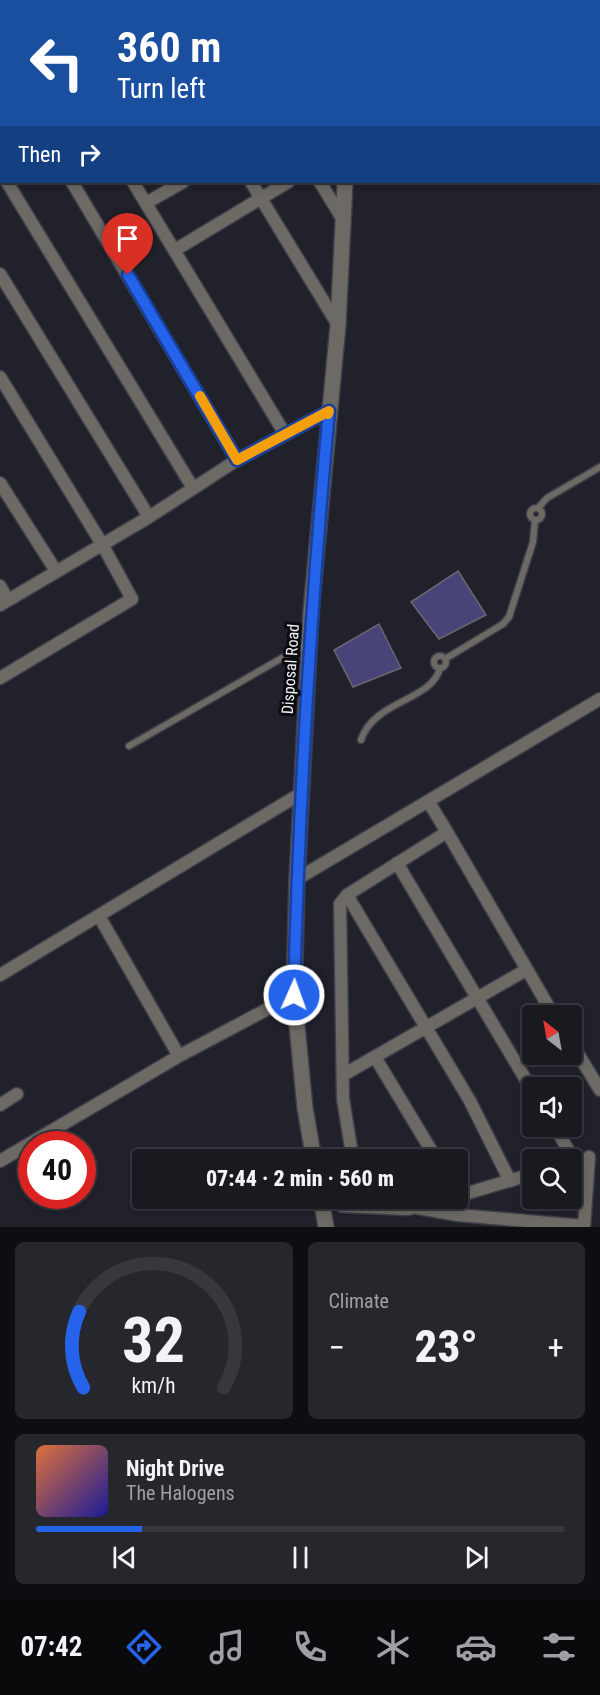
<!DOCTYPE html>
<meta charset="utf-8">
<style>
body{margin:0;font-family:"Roboto Condensed",sans-serif;background:#26262d;color:#f1f3f6;height:100vh;display:flex;flex-direction:column;font-size:22px;white-space:nowrap}
*{box-sizing:border-box;margin:0}
p{font-size:20px;color:#9fa0a5}
.icon{flex:none;width:33px;height:33px;fill:none;stroke:currentColor;stroke-width:2;stroke-linecap:round;stroke-linejoin:round}
.map{position:relative;height:1227px;overflow:hidden}
.sheet{display:flex;flex-direction:column;gap:15px;padding:15px;background:#0e0e12;flex:1}
.sheet>*{flex:none}
.banner{position:absolute;left:0px;top:0px;width:600px;height:183px;box-shadow:0 3px 9px #0003,0 0 0 2px #37383e;background:#1a4fa0;color:#fff;overflow:hidden}
.needle{width:39px;rotate:329deg}
.fabs{position:absolute;left:522px;top:1005px;display:grid;gap:12px}
.fabs a{display:grid;place-items:center;width:60px;height:60px;border-radius:6px;background:#191920;box-shadow:0 3px 9px #0003,0 0 0 2px #37383e;font-size:30px}
.speed{position:absolute;left:18px;top:1131px;display:flex;gap:12px;font-size:30px;font-weight:700;text-align:center}
.speed>*{display:grid;place-content:center;width:78px;height:78px;border-radius:50%;background:#191920;box-shadow:0 3px 9px #0003,0 0 0 2px #37383e;line-height:1}
.speed .limit{border:9px solid #d22;background:#fff;color:#111}
.pin{position:absolute;display:grid;place-items:center;width:51px;height:51px;color:#fff;margin:-62px -26px;border-radius:50% 50% 50% 0;rotate:-45deg;box-shadow:0 0 6px #0007}
.pin .icon{rotate:45deg}
.me{position:absolute;width:66px;margin:-33px;rotate:2deg;stroke-linejoin:round;filter:drop-shadow(0 0 4px #0008)}
.turn{display:flex;align-items:center;gap:21px;height:126px;padding:0 18px;font-size:27px}
.turn .icon{width:78px;height:78px;stroke-width:2.5}
.turn b{display:block;font-size:42px;line-height:51px}
.then{display:flex;align-items:center;height:57px;padding:0 18px;background:#0003;gap:12px;font-size:22px}
.big{font-size:45px;font-weight:800;line-height:1.1}
.sheet .card{flex:1;display:flex;flex-direction:column;justify-content:center;gap:9px;min-width:0;padding:0 21px;border-radius:9px;background:#26262d}
.sheet .dial{align-items:center;gap:0}
.dial svg{height:156px;overflow:visible;fill:none;stroke:#37383e;stroke-width:7;stroke-linecap:round;text-anchor:middle}
.dial text{fill:#f1f3f6;stroke:none}
.song{display:flex;align-items:center;gap:18px}
.cover{width:72px;height:72px;border-radius:9px;background:linear-gradient(135deg,hsl(20 70% 55%),hsl(240 70% 35%))}
.played{height:6px;border-radius:3px;background:linear-gradient(90deg,#2563eb 20%,#37383e 20%)}
.keys{display:flex;justify-content:space-around;direction:ltr}
.heat{display:flex;justify-content:space-between;align-items:center;font-size:33px;direction:ltr}
.sheet .tiles{flex:1;display:grid;gap:15px;grid-template-columns:1fr 1fr}
.card:last-child{grid-column:span 2}
.trip{position:absolute;left:132px;top:1149px;width:336px;height:60px;border-radius:6px;background:#191920;box-shadow:0 3px 9px #0003,0 0 0 2px #37383e;font-weight:800;line-height:60px;text-align:center}
.tabs{display:flex;height:96px;justify-content:space-around;align-items:center;background:#0a0a0d;color:#9fa0a5}
.tabs .icon{width:42px;height:42px}
.tabs .on{color:#2563eb}
.tabs b{font-size:27px;color:#f1f3f6}
.map>svg:first-child{display:block}
.building{fill:#484477;stroke:#686873;stroke-width:1.5}
.lines{fill:none;stroke-linecap:round;stroke-linejoin:round}
.service-casing{stroke:#3e3e48;stroke-width:9}
.minor-casing{stroke:#3e3e48;stroke-width:15}
.tertiary-casing{stroke:#3e3e48;stroke-width:18}
.service{stroke:#6d6965;stroke-width:6}
.minor{stroke:#6d6965;stroke-width:12}
.tertiary{stroke:#6d6965;stroke-width:15}
.route-casing{stroke:#184099;stroke-width:15}
.route{stroke:#2563eb;stroke-width:10}
.slow{stroke:#f59e0b;stroke-width:10}
.labels{text-anchor:middle;stroke-width:6;stroke-linejoin:round;paint-order:stroke}
.street-label{font-size:16px;fill:#f2f2f9;stroke:#0b0b0f}
</style>
<div class="map">
<svg width="600" height="1227" viewBox="0 0 600 1227">
<rect width="100%" height="100%" fill="#21212b"/>
<path class="building" d="M458,571L486,615L439,639L411,602Z
M379,624L401,668L353,687L334,650Z"/>
<g class="lines">
<defs>
<path id="service" d="M538,508L547,498L600,467
M530 514a6 6 0 1 1 12 0a6 6 0 1 1-12 0Z
M434 662a6 6 0 1 1 12 0a6 6 0 1 1-12 0Z
M445,659L503,624L509,617L533,542L535,520
M361,740C374,700 432,701 440,668
M129,746L308,643"/>
<path id="minor" d="M141,0L142,2
M211,0L212,2
M291,2L293,0
M0,149L2,148
M0,170L2,173
M7,182L193,488
M72,182L237,460
M133,182L285,434
M251,182L338,325
M320,182L342,218
M146,203L183,182
M175,250L288,182
M0,274L149,517
M0,377L102,544L132,599L0,678
M0,483L56,571
M0,586L8,600
M0,605L149,517L237,460L329,411
M447,832L554,1016
M397,863L532,1090
M297,879L600,699
M347,895L470,1101L510,1181
M99,916L179,1056
M0,975L300,794
M572,1044L600,1090
M375,1057L437,1160
M343,1075L526,970
M0,1105L17,1094
M554,1126L575,1161
M353,1160L343,1099L340,904L347,895L447,832L428,801
M0,1161L179,1056L294,995
M458,1196L532,1174
M342,1206L408,1209L451,1198
M418,1208L458,1215L584,1226
M584,1227L589,1157"/>
<path id="tertiary" d="M352,0L353,2
M314,1160L305,1108L294,995L297,879L311,611L338,325L345,182
M321,1198L326,1227"/>
</defs>
<use href="#service" class="service-casing"/>
<use href="#minor" class="minor-casing"/>
<use href="#tertiary" class="tertiary-casing"/>
<use href="#service" class="service"/>
<use href="#minor" class="minor"/>
<use href="#tertiary" class="tertiary"/>
</g>
<g class="lines">
<defs>
<path id="route" d="M128,275L237,460L329,411C311,605 299,799 294,995"/>
</defs>
<use href="#route" class="route-casing"/>
<use href="#route" class="route"/>
<path class="slow" d="M200,396L237,460L329,411L328,414"/>
</g>
<g class="labels">
<g class="street-label">
<text transform="translate(290 669) rotate(-86)" y="6">Disposal Road</text>
</g>
</g>
</svg>
<div class="fabs">
<a><svg class="needle" viewBox="-14 -14 28 28"><path d="M0-13l5 13h-10z" fill="#e53935"/><path d="M0 13l5-13h-10z" fill="#9fa0a5"/></svg></a>
<a><svg class="icon" aria-label="sound" viewBox="0 0 24 24"><path d="M4 9h4l5-4v14l-5-4H4zM17 9q2 3 0 6"/></svg></a>
<a><svg class="icon" aria-label="search" viewBox="0 0 24 24"><circle cx="10" cy="10" r="6"/><path d="M15 15l6 6"/></svg></a>
</div>
<div class="speed"><div class="limit">40</div></div>
<div class="pin" style="left:128px;top:275px;background:#d93025"><svg class="icon" aria-label="arrive" viewBox="0 0 24 24"><path d="M6 21V4h12l-3 4 3 4H6"/></svg></div>
<svg class="me" style="left:294px;top:995px" viewBox="-20 -20 40 40"><circle r="17" fill="#2563eb" stroke="#fff" stroke-width="3"/><path d="M0-11L8 9 0 5-8 9z" fill="#fff"/></svg>
<div class="trip">07:44 · 2 min · 560 m</div>
<div class="banner">
<div class="turn"><svg class="icon" aria-label="left" viewBox="0 0 24 24"><path d="M17 20v-9H6M10 6l-5 5 5 5"/></svg><div><b>360 m</b>Turn left</div></div>
<div class="then">Then<svg class="icon" aria-label="right" viewBox="0 0 24 24"><path d="M7 20v-9h11M14 6l5 5-5 5"/></svg></div>
</div>
</div>
<section class="sheet">
<div class="tiles">
<div class="card dial"><svg viewBox="0 0 100 80">
<path d="M14 69A42 42 0 1 1 86 69"/>
<path d="M14 69A42 42 0 0 1 12 30" stroke="#2563eb"/>
<text x="50" y="56" font-size="32" font-weight="700">32</text>
<text x="50" y="72" font-size="11">km/h</text>
</svg></div>
<div class="card"><p>Climate</p>
<div class="heat"><a>−</a><b class="big">23°</b><a>+</a></div>
</div>
<div class="card">
<div class="song"><i class="cover"></i><div><b>Night Drive</b><p>The Halogens</p></div></div>
<div class="played"></div>
<div class="keys"><svg class="icon" aria-label="previous" viewBox="0 0 24 24"><path d="M18 5L8 12l10 7zM5 5v14"/></svg><svg class="icon" aria-label="pause" viewBox="0 0 24 24"><path d="M8 5v14M16 5v14"/></svg><svg class="icon" aria-label="next" viewBox="0 0 24 24"><path d="M6 5l10 7-10 7zM19 5v14"/></svg></div>
</div>
</div>
</section>
<nav class="tabs">
<b>07:42</b>
<svg class="icon on" aria-label="directions" viewBox="0 0 24 24"><path d="M12 3l9 9-9 9-9-9zM9 14v-3h6M13 9l2 2-2 2"/></svg>
<svg class="icon" aria-label="music" viewBox="0 0 24 24"><path d="M9 18V5l10-2v13"/><circle cx="6" cy="18" r="3"/><circle cx="16" cy="16" r="3"/></svg>
<svg class="icon" aria-label="phone" viewBox="0 0 24 24"><path d="M5 4h4l2 5-3 2q2 4 5 5l2-3 5 2v4C11 20 4 13 5 4z"/></svg>
<svg class="icon" aria-label="climate" viewBox="0 0 24 24"><path d="M12 3v18M4 7l16 10M4 17L20 7"/></svg>
<svg class="icon" aria-label="car" viewBox="0 0 24 24"><path d="M5 17H2v-5l4-1 3-4h7l3 4 3 1v5h-3M9 17h6M6 11h13"/><circle cx="7" cy="17" r="2"/><circle cx="17" cy="17" r="2"/></svg>
<svg class="icon" aria-label="filters" viewBox="0 0 24 24"><path d="M4 7h16M4 17h16"/><circle cx="9" cy="7" r="2"/><circle cx="15" cy="17" r="2"/></svg>
</nav>
